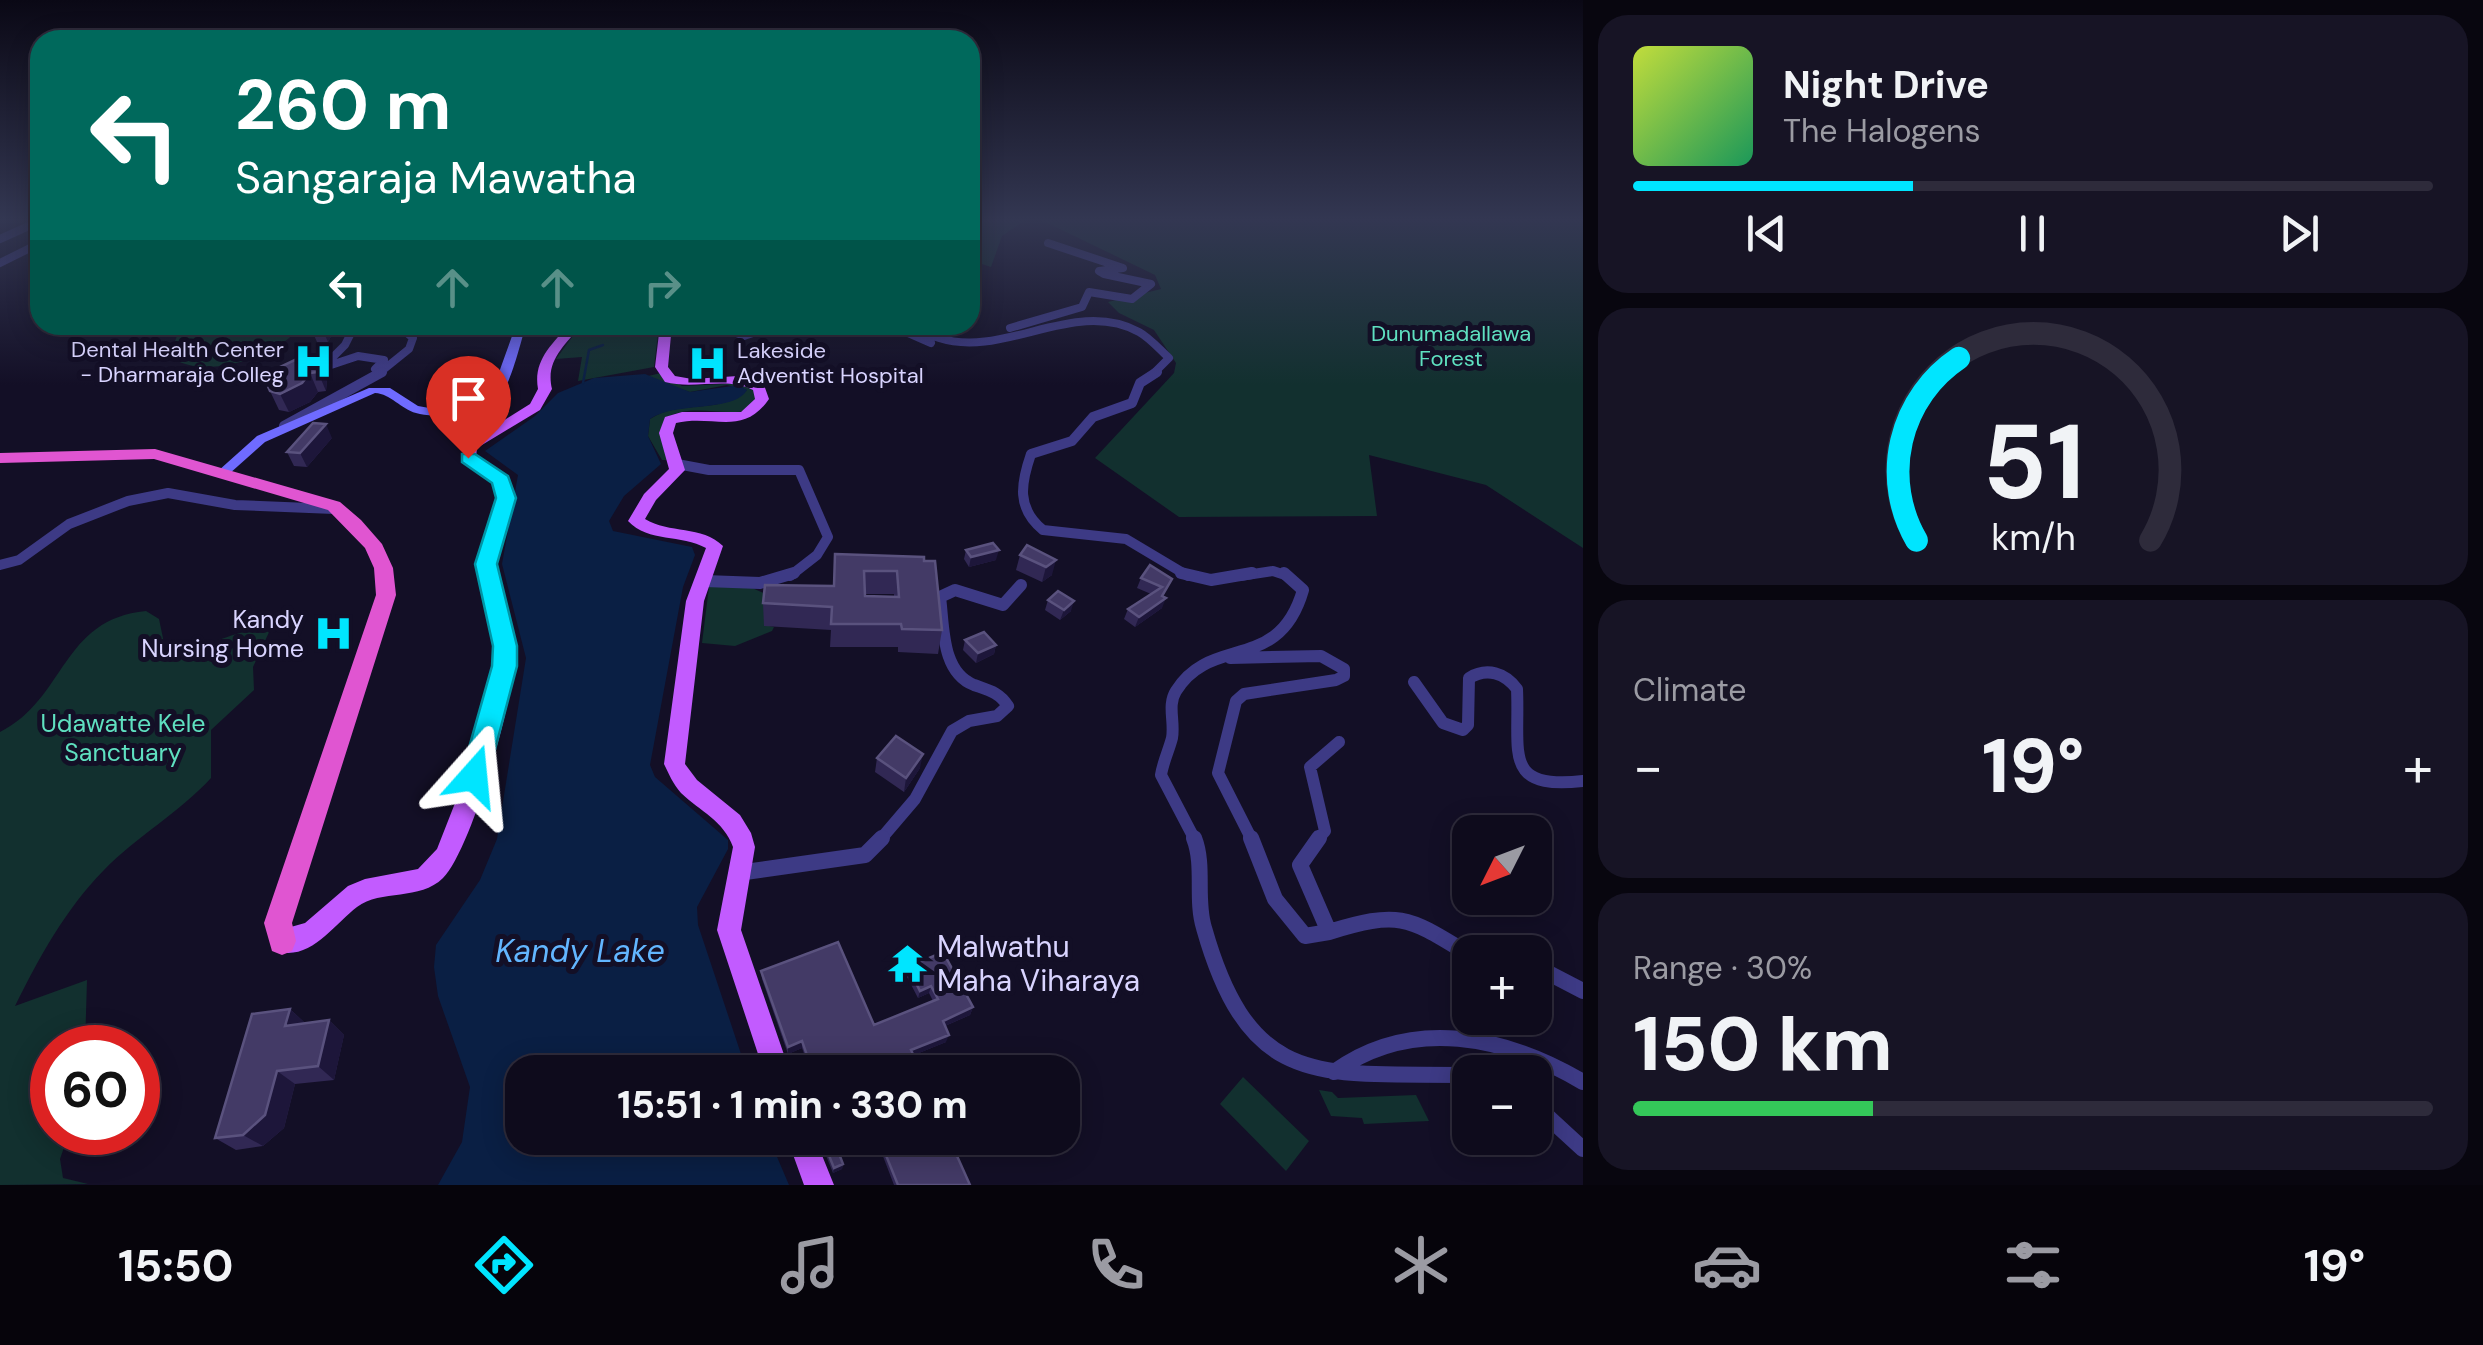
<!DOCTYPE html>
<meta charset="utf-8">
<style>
body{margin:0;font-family:"DM Sans",sans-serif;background:#171425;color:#f1f3f6;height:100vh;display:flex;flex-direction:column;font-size:38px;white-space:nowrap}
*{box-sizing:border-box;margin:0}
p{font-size:32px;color:#9b9ba3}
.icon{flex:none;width:55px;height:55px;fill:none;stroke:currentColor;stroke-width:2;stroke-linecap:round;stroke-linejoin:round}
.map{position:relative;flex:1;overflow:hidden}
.side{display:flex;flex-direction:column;gap:15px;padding:15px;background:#08060f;width:900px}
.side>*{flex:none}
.hud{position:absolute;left:30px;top:30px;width:950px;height:305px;border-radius:30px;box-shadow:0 5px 25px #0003,0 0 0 2px #2e2b3b;background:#00695c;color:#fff;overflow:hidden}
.needle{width:65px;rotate:228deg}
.controls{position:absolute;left:1452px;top:815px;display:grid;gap:20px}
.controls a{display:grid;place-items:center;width:100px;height:100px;border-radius:20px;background:#0e0b1c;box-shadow:0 5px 25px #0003,0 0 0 2px #2e2b3b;font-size:50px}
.speed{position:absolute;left:30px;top:1025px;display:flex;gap:20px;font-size:50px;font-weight:700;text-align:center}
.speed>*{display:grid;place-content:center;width:130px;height:130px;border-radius:50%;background:#0e0b1c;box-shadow:0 5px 25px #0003,0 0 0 2px #2e2b3b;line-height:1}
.speed .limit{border:15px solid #d22;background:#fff;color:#111}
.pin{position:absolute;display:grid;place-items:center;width:85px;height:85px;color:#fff;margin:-102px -42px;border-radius:50% 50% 50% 0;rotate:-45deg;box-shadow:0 0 10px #0007}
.pin .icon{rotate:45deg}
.me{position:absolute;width:110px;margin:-55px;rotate:18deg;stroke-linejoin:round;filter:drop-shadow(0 0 8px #0008)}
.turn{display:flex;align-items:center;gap:35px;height:210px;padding:0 40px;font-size:45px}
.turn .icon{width:130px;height:130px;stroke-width:2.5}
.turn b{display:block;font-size:70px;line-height:85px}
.lanes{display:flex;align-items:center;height:95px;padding:0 40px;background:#0003;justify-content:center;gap:50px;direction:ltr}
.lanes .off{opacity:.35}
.big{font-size:75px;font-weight:800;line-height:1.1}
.side .tile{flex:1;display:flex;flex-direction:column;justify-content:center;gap:15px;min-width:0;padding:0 35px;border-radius:30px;background:#171425}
.side .dial{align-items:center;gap:0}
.dial svg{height:260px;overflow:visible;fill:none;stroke:#2e2b3b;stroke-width:7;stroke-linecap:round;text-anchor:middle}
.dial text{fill:#f1f3f6;stroke:none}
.song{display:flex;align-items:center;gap:30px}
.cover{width:120px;height:120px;border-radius:15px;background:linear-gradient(135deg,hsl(70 70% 55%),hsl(150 70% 35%))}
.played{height:10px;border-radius:5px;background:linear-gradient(90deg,#00e5ff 35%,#2e2b3b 35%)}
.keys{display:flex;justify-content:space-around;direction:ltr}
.heat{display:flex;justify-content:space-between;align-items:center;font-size:55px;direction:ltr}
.charge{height:15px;border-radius:8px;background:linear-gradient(90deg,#34c759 30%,#2e2b3b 0)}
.trip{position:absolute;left:505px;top:1055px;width:575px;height:100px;border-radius:30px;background:#0e0b1c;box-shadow:0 5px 25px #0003,0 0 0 2px #2e2b3b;font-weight:800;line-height:100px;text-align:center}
.dock{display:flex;height:160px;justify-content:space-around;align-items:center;background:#06040b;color:#9b9ba3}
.dock .icon{width:70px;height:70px}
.dock .selected{color:#00e5ff}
.dock b{font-size:45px;color:#f1f3f6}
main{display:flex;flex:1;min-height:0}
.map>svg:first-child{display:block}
.green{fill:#12302f}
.water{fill:#0a1f44}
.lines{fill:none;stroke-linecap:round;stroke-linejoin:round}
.stream{stroke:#0a1f44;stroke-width:2.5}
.minor-far3{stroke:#3d3a85;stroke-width:8}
.minor-far2{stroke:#3d3a85;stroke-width:10}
.minor-far1{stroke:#3d3a85;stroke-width:12}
.minor{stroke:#3d3a85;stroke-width:16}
.secondary{fill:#6f6bff;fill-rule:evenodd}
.primary{fill:#c25bff;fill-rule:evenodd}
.trunk{fill:#e055d1;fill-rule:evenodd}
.wall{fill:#312854;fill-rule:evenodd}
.shaded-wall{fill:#1d163a}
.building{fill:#433a66;stroke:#5a527e;stroke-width:2.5;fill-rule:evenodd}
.route{fill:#00e5ff;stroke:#0095a6;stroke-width:2.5}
.labels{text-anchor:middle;stroke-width:10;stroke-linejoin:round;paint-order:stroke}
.far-park-label{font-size:22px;fill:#5fe0c0;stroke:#130f26}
.far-poi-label{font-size:22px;fill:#d9d4ff;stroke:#130f26;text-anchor:end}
.poi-label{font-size:25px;fill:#d9d4ff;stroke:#130f26;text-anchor:end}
.park-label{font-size:25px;fill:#5fe0c0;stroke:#130f26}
.near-poi-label{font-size:30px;fill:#d9d4ff;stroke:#130f26;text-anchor:start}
.near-water-label{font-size:32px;font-style:italic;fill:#62b6ff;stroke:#130f26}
</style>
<main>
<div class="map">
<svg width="1583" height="1185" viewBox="0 0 1583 1185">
<rect width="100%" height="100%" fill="#130f26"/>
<path class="green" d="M976,219H1027L1002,236L991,267L970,260V232Z
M1039,219H1583V548L1486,485L1369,455L1377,516L1179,517L1095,458L1174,373L1176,363L1154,330L1119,313L1108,302L1161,289L1155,275Z
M181,325H300C283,357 196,383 170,355Z
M581,325H620L618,333L651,328L650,333H658L654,367L578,381L582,357L556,359Z
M661,373L682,386L746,383L757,393L751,410C720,417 695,403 667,417L672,460H662L648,436L650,419C680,399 722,415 747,390L727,385L690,392L644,377Z
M709,587H750L766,594L764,625L774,627L772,631L735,646L702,643Z
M146,611L159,619L164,643L175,652C202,650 251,623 270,630L253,667L254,690L211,730V778C179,813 137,836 104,870C65,910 40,956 15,1006L87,980L85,1047L52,1048V1132L69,1133L60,1159L63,1178L88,1184L0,1185V732C66,699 61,619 146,611Z
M1243,1077L1309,1141L1286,1171L1220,1104Z
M1319,1090L1332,1092L1338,1098L1416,1095L1429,1121L1364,1124L1362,1118L1331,1116Z"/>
<path class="water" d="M645,374L690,392L739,385L747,390C734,413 676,401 650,419L648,436L661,464L624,496L609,521L613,531L692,547L695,555L683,587L650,765L655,777L728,840V849L697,907L698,925L747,1072H522V1138H769L789,1185H438L462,1142L470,1087L438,996L434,967L436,945L480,880L497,839L526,658L502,564L518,475L485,451L535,416L558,393L594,378Z"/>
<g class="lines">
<path class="stream" d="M583,383L589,350L603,345"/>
<path class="minor-far3" d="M0,239L40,221
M0,263L40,243
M355,325L345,345L322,368L358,356L384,360L375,369
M717,325L744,336L777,325
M890,325L931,343
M910,325C919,329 929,335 939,338C1004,359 1075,297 1139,332C1150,338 1160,350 1169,358L1153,374
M1010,328L1082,307L1089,292L1132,299L1151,284L1104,274L1099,271L1123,268L1048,243
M378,374L409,349L413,338L397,325"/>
<path class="minor-far2" d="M1157,372L1140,383L1132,403L1093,417L1072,441L1031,454C1021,483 1016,508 1043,530L1126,539L1188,576
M284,426L382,372
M677,464L709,470H799L828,537L817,555L790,576
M0,565L19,560L69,524L128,501L168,493L235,505L334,509
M1240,576L1273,571L1288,576"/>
<path class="minor-far1" d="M1181,573L1211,580L1252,573
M705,581L760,583L794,573
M1230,658L1321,656L1344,669V676L1336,680L1244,694L1236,701L1218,773L1252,840
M1414,682L1443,723L1463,730L1468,725L1469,678C1487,667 1505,673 1517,689C1520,753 1502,790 1583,781
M880,840L915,799L952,731L969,721L997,716L1008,706C999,692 988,690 974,685C941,672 944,626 940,597L955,590L1003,605L1021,585
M1195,840L1161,775C1163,762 1169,750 1172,738C1175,722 1167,705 1176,691C1211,634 1279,674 1303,590L1284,573
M1317,840L1325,831L1310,767L1339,742"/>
<path class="minor" d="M1194,838C1205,866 1195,899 1204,928C1251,1094 1323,1072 1470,1075
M1251,838L1275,899L1305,936L1329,932L1300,865L1319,838
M738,873L865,855L882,838
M1329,932C1401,910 1408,917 1470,955
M1535,966L1583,991
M1334,1072C1412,1016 1505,1036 1583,1082
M1535,1105L1583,1149"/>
<path class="secondary" d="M516,325H526C521,341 512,379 503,391C490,411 437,420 416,413C401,409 391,394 375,393L265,442L229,474L224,475L218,471L257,436L369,388H390L418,406L435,409L465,403L493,389Z"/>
<path class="primary" d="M569,325H581C565,346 545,360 552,389L540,410L477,448L476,457L502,475L514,497C507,518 495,541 494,563C494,597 515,627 514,661C513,702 471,850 443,878C420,901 381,889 357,907C333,925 309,964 273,950L270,941L273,932L305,923L348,886L365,879L418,869L437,849L468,770L493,679L495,649L480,588L478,563L498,497L491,481L464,461L463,446L530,404L538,389C533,361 551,345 569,325Z
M660,325H672L668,367L675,376L692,379L738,376L764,385L769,399C743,437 713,414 676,423L673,433L685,470L656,500L645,519C669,534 702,525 723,546L704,601L685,764L697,780L740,815L751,833L755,847L741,930L790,1072H764L717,930L733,847C724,821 700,811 681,793C673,784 669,774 664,764L686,601L706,548C681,534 649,543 628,521L644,494L669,469L659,433L665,417L682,412H741L755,399L753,390C727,376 695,390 665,382L655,367Z
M787,1138H815L834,1185H804Z"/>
<path class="trunk" d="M155,449L340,502L361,520L382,544L393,568L396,595L292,923L296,941L292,951L282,955L272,951L264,923L376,595L374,568L365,548L328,510L154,459L0,463V453Z"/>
</g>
<path class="wall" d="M317,325H337L328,342H317L313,333Z
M299,358L302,364L319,362L327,380L326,391L318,392L310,402L289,412L279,410L270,391Z
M332,438L307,467L294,466L287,452Z
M1027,545L1052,575L1042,582L1016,570L1020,555Z
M966,550L996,560L969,567L964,559Z
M835,554L924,557L942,630L938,654L898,652V647H830L831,630L764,626L763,603L834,586ZM865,594H894V596H865Z
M1141,578L1172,579L1163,596L1162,608L1135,627L1124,619L1128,609L1151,594L1137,588Z
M1048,600L1071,611L1060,620L1045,610Z
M965,640L996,645L994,654L976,663L963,650Z
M877,758L920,768L904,792L875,772Z
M908,967L973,1007L970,1015L945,1026L946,1042L914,1055L921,1072H787V1070L807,1062L802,1048L788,1054L762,979L761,971L874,1025L933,1001L929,993L918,998L906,975Z
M290,1009L305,1023L329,1020L344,1035L334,1080L295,1084L284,1128L263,1146L236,1150L215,1138Z
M819,1138H833L843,1164L842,1169L833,1173Z
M876,1138H949L970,1185H894Z"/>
<path class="shaded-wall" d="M329,325H337L328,342L324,333Z
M299,358L307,376L310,373L318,392L310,402L289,412L280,394Z
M319,362L327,380L326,391L318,372Z
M326,424L332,438L307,467L300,453Z
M999,550L996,560L969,567L971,557Z
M1056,560L1052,575L1042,582L1046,567Z
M1172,579L1159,604L1166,598L1162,608L1135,627L1139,617Z
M1074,601L1071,611L1060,620L1064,610Z
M996,645L994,654L976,663L978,653Z
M923,754L920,768L904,792L906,778Z
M931,986L929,993L918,998L920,991Z
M973,1007L970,1015L940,1028L943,1021Z
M290,1009L306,1024L285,1026Z
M329,1020L344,1035L334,1080L318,1066Z
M949,1035L946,1042L909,1057L911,1050Z
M802,1041V1048L788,1054V1047Z
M277,1071L295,1084L284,1128L263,1146L243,1135Z
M843,1164L842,1169L833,1173L834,1168Z"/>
<path class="building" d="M317,325H329L324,333H313Z
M299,358V365L319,362L318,372L310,373L302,383L280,394L270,391L263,375Z
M313,423L326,424L300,453L287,452Z
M993,543L999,550L971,557L966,550Z
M1027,545L1056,560L1046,567L1020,555Z
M835,554L924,557V561H935L942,630L902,629L901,624H831L832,607L763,603L765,585L834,586ZM864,571H897L899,597L865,596Z
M1150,565L1172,579L1162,596L1166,598L1139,617L1128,609L1162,587L1141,578Z
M1058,591L1074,601L1064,610L1048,600Z
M984,632L996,645L978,653L965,640Z
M896,736L923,754L906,778L877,758Z
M838,942L874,1025L938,999L931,986L920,991L908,967L943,952L973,1007L943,1021L949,1035L911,1050L921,1072H854L852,1068L841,1072H788L787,1070L809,1061L802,1041L788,1047L761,971Z
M290,1009L285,1026L329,1020L318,1066L277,1071L265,1115L243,1135L215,1138L252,1014Z
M822,1138H833L843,1164L834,1168Z
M879,1138H949L970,1185H898Z"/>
<linearGradient id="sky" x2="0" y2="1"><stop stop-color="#0a0815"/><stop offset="0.57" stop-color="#333752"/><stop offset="1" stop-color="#333752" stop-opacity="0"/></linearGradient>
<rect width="1583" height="385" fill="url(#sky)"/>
<path class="route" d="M462,454H475L508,476L516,498L497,564L517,646V666L488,776L484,784H465L461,776L492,666L493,646L475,564L496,498L492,483L462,462Z"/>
<defs>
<symbol id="hospital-bare" viewBox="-9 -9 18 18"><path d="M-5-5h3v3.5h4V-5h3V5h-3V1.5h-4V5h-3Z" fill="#00e5ff" stroke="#130f26" stroke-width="2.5" paint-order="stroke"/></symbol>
<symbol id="temple-bare" viewBox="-9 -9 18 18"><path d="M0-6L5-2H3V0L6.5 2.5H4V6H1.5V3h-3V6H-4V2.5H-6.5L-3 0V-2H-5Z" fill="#00e5ff" stroke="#130f26" stroke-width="2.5" paint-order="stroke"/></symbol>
</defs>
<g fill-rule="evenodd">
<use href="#hospital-bare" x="286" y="334" width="55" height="55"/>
<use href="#hospital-bare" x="680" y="336" width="55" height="55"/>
<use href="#hospital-bare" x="306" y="606" width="55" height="55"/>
<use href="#temple-bare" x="880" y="936" width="55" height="55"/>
</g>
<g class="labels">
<g class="far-park-label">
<text x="1451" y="341">Dunumadallawa<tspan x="1451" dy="25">Forest</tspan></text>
</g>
<g class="far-poi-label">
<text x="284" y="357">Dental Health Center<tspan x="284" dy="25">- Dharmaraja Colleg</tspan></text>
<text x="737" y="358" text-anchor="start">Lakeside<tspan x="737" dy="25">Adventist Hospital</tspan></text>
</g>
<g class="poi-label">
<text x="304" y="628">Kandy<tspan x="304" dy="29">Nursing Home</tspan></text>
</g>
<g class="park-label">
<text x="123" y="732">Udawatte Kele<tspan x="123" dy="29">Sanctuary</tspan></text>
</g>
<g class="near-poi-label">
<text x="937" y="957">Malwathu<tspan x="937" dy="34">Maha Viharaya</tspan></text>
</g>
<g class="near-water-label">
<text x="580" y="962">Kandy Lake</text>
</g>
</g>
</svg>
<div class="controls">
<a><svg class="needle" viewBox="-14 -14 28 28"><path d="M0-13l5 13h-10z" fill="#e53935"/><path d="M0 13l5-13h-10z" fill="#9b9ba3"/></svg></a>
<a>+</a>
<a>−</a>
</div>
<div class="speed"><div class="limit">60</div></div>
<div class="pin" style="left:468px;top:458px;background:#d93025"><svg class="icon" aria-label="arrive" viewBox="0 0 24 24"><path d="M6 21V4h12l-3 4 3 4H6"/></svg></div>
<svg class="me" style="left:474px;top:776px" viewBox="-20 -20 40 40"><path d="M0-17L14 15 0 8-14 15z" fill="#00e5ff" stroke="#fff" stroke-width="4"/></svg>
<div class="trip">15:51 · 1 min · 330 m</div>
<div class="hud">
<div class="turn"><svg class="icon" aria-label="left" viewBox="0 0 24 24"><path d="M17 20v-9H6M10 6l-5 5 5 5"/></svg><div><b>260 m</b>Sangaraja Mawatha</div></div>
<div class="lanes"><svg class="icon" aria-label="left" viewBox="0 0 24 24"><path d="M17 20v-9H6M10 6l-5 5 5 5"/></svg><svg class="icon off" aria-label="ahead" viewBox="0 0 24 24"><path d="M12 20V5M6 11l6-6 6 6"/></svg><svg class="icon off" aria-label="ahead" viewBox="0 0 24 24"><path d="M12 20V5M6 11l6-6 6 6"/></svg><svg class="icon off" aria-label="right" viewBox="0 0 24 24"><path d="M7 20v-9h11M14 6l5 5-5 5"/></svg></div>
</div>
</div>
<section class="side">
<div class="tile">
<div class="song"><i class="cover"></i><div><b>Night Drive</b><p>The Halogens</p></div></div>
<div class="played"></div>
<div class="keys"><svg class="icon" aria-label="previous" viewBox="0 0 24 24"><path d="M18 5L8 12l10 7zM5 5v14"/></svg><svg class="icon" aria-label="pause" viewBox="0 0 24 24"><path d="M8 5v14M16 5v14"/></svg><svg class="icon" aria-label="next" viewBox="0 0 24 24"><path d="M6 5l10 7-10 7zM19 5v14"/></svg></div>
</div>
<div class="tile dial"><svg viewBox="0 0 100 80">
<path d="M14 69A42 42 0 1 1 86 69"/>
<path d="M14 69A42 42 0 0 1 27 13" stroke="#00e5ff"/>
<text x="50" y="56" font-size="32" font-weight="700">51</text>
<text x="50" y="72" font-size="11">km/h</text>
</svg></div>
<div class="tile"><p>Climate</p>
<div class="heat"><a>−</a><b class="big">19°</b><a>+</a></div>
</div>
<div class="tile"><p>Range · 30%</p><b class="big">150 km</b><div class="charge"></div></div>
</section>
</main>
<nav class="dock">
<b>15:50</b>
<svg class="icon selected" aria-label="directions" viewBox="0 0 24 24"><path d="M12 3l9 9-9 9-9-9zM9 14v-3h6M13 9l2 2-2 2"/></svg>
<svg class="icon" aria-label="music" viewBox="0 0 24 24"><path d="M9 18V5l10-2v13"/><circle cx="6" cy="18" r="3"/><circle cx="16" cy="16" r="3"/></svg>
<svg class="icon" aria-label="phone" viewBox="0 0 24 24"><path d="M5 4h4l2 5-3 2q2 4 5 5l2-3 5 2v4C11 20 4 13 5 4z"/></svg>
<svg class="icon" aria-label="climate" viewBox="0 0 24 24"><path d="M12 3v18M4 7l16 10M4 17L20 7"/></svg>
<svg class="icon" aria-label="car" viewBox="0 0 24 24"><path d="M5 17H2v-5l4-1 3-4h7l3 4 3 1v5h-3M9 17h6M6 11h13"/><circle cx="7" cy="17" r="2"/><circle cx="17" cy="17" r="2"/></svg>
<svg class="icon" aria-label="filters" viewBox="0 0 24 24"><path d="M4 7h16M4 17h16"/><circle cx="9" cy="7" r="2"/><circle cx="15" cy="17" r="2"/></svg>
<b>19°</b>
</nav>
